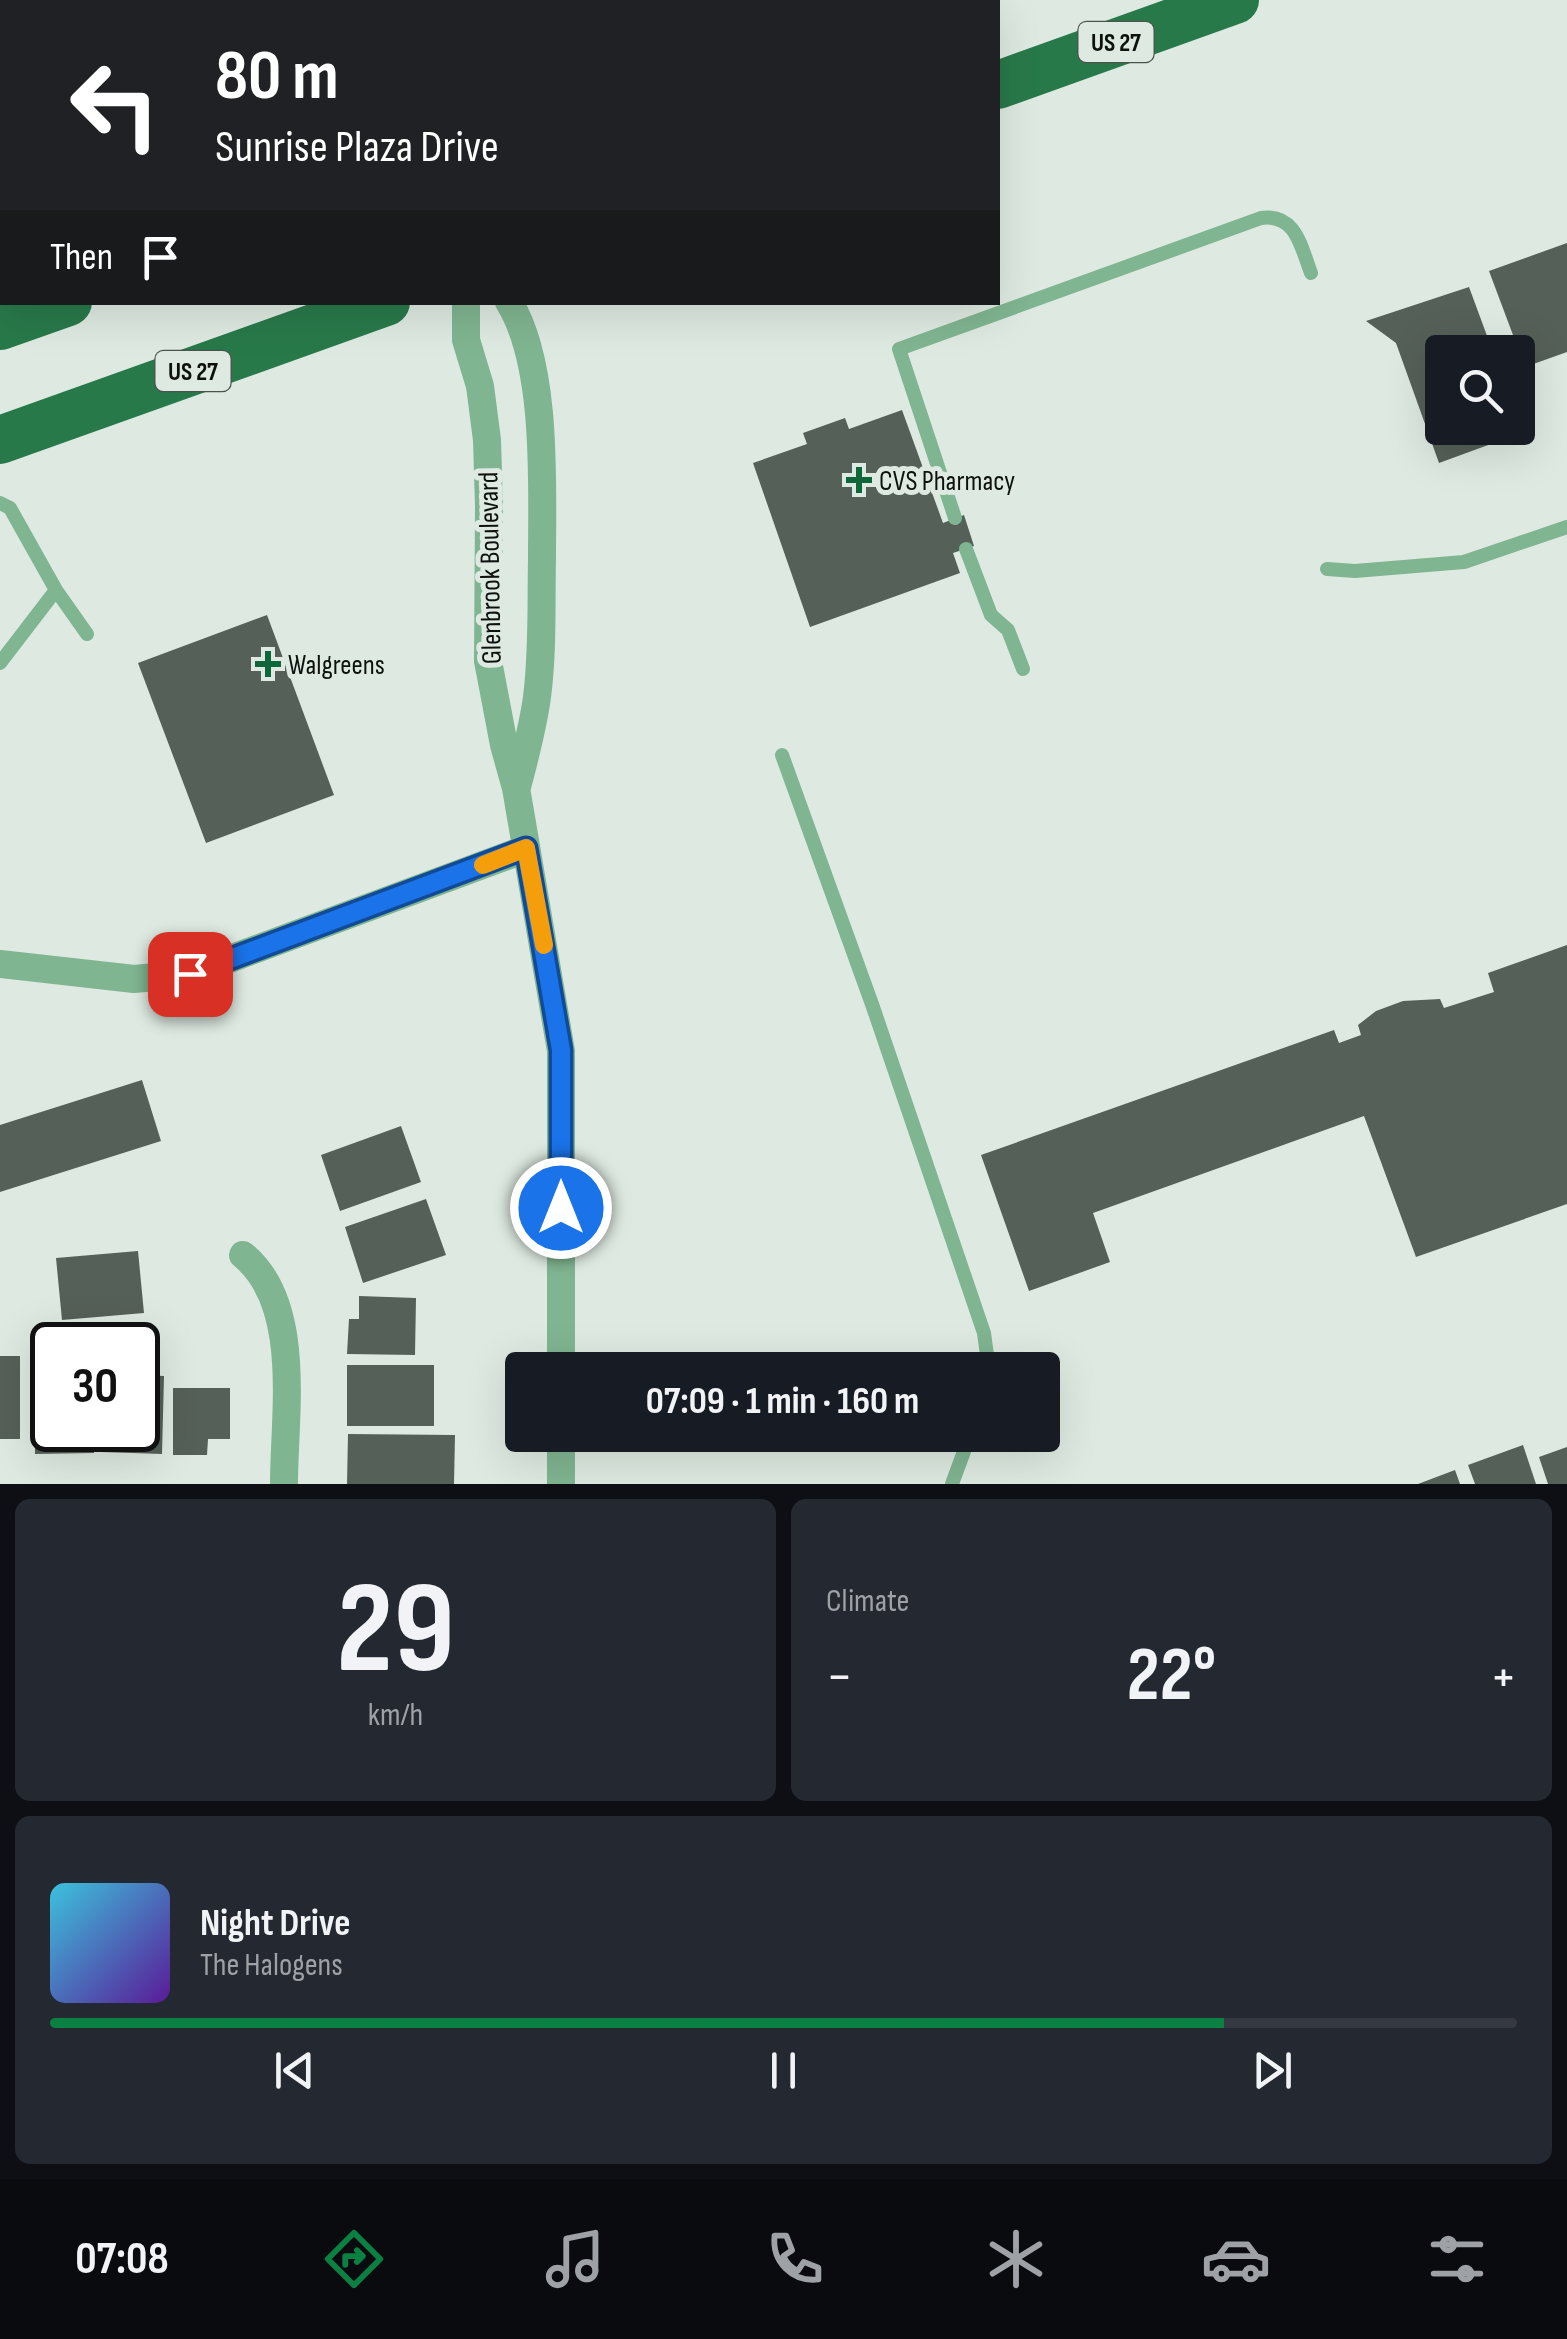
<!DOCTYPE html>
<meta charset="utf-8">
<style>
body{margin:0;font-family:"Sofia Sans Condensed",sans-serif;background:#242831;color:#f1f3f6;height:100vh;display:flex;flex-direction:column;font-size:38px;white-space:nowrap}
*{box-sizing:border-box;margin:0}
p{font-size:32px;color:#9ea1a6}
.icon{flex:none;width:55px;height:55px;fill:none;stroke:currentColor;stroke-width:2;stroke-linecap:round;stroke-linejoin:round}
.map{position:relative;height:1484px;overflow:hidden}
.side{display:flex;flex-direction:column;gap:15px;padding:15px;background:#0d0f14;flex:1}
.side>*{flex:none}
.banner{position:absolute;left:0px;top:0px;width:1000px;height:305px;box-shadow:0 10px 40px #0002;background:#202124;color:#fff;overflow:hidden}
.buttons{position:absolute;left:1425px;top:335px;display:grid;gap:20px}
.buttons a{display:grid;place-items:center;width:110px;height:110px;border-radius:10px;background:#171b24;box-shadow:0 10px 40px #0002;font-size:50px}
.speed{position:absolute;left:30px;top:1322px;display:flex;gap:20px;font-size:50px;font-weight:700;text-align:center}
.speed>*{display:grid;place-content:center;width:130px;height:130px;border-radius:50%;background:#171b24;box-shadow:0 10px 40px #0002;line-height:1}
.speed .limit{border:5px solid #111;border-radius:15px;background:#fff;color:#111}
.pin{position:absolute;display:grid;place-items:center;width:85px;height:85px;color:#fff;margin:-42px;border-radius:20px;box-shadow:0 5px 15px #0006}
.me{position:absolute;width:110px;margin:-55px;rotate:0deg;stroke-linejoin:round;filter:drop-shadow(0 0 8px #0008)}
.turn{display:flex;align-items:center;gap:35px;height:210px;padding:0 50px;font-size:45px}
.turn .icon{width:130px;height:130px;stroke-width:2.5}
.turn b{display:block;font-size:70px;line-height:85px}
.then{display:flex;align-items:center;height:95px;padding:0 50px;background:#0003;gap:20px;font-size:38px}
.big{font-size:75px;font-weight:700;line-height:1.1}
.side .tile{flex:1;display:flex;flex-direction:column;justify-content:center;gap:15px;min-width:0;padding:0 35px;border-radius:15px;background:#242831}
.side .dial{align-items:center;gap:0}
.dial b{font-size:130px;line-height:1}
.song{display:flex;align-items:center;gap:30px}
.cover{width:120px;height:120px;border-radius:15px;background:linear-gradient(135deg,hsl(190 70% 55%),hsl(270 70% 35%))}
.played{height:10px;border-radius:5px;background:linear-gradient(90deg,#0b8043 80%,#363941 80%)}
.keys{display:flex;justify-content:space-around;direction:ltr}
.heat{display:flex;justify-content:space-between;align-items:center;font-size:55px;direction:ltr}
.side .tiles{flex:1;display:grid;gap:15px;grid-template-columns:1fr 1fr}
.tile:last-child{grid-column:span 2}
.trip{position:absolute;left:505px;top:1352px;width:555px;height:100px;border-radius:10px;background:#171b24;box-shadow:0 10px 40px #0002;font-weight:700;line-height:100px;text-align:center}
.dock{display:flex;height:160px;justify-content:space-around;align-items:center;background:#090b0e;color:#9ea1a6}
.dock .icon{width:70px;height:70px}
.dock .selected{color:#0b8043}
.dock b{font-size:45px;color:#f1f3f6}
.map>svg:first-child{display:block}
.building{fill:#556058}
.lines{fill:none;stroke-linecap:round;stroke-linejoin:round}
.service{stroke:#80b591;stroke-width:14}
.minor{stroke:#80b591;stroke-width:28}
.secondary{stroke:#469b67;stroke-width:40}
.trunk{stroke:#28794a;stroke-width:48}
.route-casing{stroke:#114b97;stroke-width:25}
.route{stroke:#1a73e8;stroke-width:18}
.slow{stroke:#f59e0b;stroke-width:18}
.poi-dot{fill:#0d673a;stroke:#deeae1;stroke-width:4}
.labels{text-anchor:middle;stroke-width:10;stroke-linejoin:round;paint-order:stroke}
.shield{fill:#deeae1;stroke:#4c534e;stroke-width:2.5}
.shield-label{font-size:25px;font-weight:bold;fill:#0e120f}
.poi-label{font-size:28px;fill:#0e120f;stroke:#deeae1;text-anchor:start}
.street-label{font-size:28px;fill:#0e120f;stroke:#deeae1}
</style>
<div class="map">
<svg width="1567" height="1484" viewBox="0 0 1567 1484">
<rect width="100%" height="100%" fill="#deeae1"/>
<path class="building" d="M1567,243V352L1525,367L1489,271Z
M1469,287L1493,352H1442V428H1519L1521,433L1439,463L1396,343L1366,321Z
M902,410L943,523L964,515L974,546L953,553L960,573L810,627L753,463L807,444L803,433L845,418L849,429Z
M267,615L334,795L206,843L138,663Z
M1567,945V1204L1416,1257L1364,1116L1093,1213L1110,1262L1029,1291L981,1155L1334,1030L1339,1043L1361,1035L1358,1025L1376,1011L1403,1001L1440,999L1444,1008L1494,992L1488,973Z
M142,1080L161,1141L0,1192V1125Z
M401,1126L421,1182L340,1211L321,1155Z
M426,1199L446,1255L363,1283L345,1227Z
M138,1251L144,1313L62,1320L56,1258Z
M359,1296L416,1298L415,1355L347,1354L349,1319H359Z
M0,1356H20V1439H0Z
M347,1365H434V1426H347Z
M52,1366V1430H94V1453L35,1454L34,1367Z
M138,1375L164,1376L162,1454L101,1452L102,1430H138Z
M173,1388H230V1439H208L207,1455H173Z
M348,1434L455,1435L454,1484H347Z
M1523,1445L1536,1484H1475L1468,1465Z
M1567,1447V1484H1548L1539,1457Z
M1455,1470L1460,1484H1418Z"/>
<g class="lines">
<path class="service" d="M0,503L10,508L56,590L87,634
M955,518L899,349L1261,218C1296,213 1301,247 1311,273
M966,549L991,615L1008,630L1023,669
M1327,569L1355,571L1464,562L1567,527
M0,663L56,590
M782,755L873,1007L984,1333L989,1370
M952,1484L970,1435"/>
<path class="minor" d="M466,302V340L480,386L487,440L489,506L488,661L504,745L516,788L561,1051V1370
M509,302C548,365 542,487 542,559C541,605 543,651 537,697C533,727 525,757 517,787
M0,964L134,979L189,974L526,849
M243,1255C303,1304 284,1414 284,1484
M561,1484V1435"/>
<path class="secondary" d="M439,2V0"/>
<path class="trunk" d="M501,0L504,2
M911,2L918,0
M998,85L1235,0
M0,326L68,302
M0,440L386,302"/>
</g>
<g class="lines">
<defs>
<path id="route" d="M190,974L526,848L561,1050V1208"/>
</defs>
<use href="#route" class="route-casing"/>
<use href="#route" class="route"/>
<path class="slow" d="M483,865L526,848L544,945"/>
</g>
<g class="poi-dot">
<path d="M854 465h10v10h10v10h-10v10h-10v-10h-10v-10h10z"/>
<path d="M263 649h10v10h10v10h-10v10h-10v-10h-10v-10h10z"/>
</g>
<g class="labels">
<g class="shield">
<rect x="1078.5" y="22" width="75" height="40" rx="8"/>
<rect x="155.5" y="351" width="75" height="40" rx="8"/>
</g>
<g class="shield-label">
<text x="1116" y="51">US 27</text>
<text x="193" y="380">US 27</text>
</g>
<g class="poi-label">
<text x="879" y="490">CVS Pharmacy</text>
<text x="288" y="674">Walgreens</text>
</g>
<g class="street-label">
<text transform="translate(489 568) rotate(-91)" y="10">Glenbrook Boulevard</text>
</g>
</g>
</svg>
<div class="buttons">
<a><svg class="icon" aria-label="search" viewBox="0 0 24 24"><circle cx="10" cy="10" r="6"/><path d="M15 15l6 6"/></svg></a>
</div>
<div class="speed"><div class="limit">30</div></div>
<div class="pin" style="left:190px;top:974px;background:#d93025"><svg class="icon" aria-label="arrive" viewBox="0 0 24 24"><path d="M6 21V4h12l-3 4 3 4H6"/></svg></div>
<svg class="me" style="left:561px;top:1208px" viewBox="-20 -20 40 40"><circle r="17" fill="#1a73e8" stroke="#fff" stroke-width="3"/><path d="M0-11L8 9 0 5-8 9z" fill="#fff"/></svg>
<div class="trip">07:09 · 1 min · 160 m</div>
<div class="banner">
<div class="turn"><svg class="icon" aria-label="left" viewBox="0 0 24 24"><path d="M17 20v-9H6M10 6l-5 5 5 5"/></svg><div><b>80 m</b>Sunrise Plaza Drive</div></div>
<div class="then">Then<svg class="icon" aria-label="arrive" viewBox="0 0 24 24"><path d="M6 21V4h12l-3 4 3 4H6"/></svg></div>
</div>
</div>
<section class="side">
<div class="tiles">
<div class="tile dial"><b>29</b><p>km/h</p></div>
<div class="tile"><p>Climate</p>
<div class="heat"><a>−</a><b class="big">22°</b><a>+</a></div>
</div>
<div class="tile">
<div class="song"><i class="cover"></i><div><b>Night Drive</b><p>The Halogens</p></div></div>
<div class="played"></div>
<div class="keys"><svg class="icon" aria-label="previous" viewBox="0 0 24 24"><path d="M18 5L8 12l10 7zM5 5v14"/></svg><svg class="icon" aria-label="pause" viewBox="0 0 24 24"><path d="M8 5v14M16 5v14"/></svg><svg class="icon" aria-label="next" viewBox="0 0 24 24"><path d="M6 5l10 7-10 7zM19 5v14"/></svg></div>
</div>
</div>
</section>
<nav class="dock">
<b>07:08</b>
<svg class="icon selected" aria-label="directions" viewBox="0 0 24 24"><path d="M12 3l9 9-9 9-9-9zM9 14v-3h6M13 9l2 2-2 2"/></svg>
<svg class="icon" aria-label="music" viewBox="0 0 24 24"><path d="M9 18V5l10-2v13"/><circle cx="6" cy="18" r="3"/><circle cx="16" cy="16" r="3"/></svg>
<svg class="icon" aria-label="phone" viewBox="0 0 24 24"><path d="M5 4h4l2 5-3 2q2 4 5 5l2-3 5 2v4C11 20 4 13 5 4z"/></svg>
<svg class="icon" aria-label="climate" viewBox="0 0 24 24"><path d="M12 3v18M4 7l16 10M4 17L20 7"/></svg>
<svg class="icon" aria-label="car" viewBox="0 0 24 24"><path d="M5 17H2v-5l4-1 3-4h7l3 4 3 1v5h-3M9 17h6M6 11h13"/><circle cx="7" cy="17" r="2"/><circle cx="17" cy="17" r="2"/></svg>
<svg class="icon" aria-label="filters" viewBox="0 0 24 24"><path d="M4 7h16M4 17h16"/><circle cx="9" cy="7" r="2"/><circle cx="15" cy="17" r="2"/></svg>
</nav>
